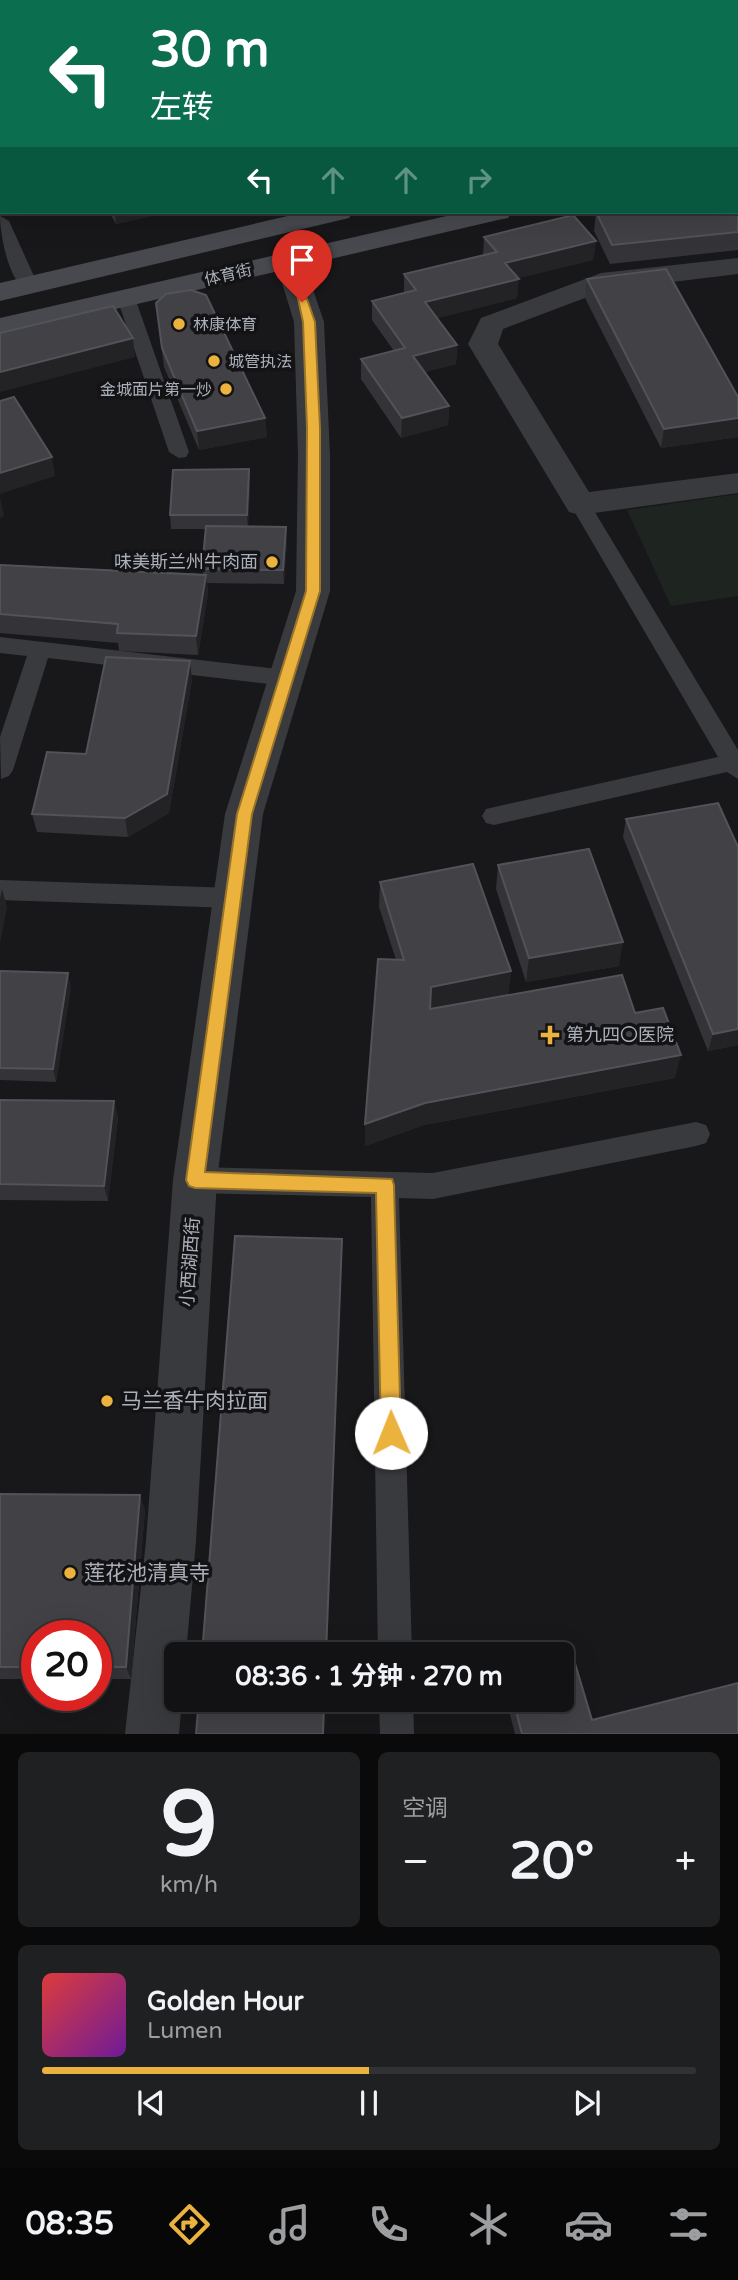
<!DOCTYPE html>
<html lang="zh">
<meta charset="utf-8">
<style>
body{margin:0;font-family:"Varela Round","Noto Sans SC",sans-serif;background:#1f2022;color:#f1f3f6;height:100vh;display:flex;flex-direction:column;font-size:26px;white-space:nowrap}
*{box-sizing:border-box;margin:0}
p{font-size:23px;color:#9c9ea0}
.icon{flex:none;width:38px;height:38px;fill:none;stroke:currentColor;stroke-width:2;stroke-linecap:round;stroke-linejoin:round}
.map{position:relative;height:1734px;overflow:hidden}
.drawer{display:flex;flex-direction:column;gap:18px;padding:18px;background:#0a0a0b;flex:1}
.drawer>*{flex:none}
.banner{position:absolute;left:0px;top:0px;width:738px;height:214px;box-shadow:0 7px 28px #0002,0 0 0 2px #313234;background:#0b6e4f;color:#fff;overflow:hidden}
.speed{position:absolute;left:21px;top:1620px;display:flex;gap:14px;font-size:35px;font-weight:700;text-align:center}
.speed>*{display:grid;place-content:center;width:91px;height:91px;border-radius:50%;background:#121214;box-shadow:0 7px 28px #0002,0 0 0 2px #313234;line-height:1}
.speed .limit{border:10px solid #d22;background:#fff;color:#111}
.pin{position:absolute;display:grid;place-items:center;width:60px;height:60px;color:#fff;margin:-72px -30px;border-radius:50% 50% 50% 0;rotate:-45deg;box-shadow:0 0 7px #0007}
.pin .icon{rotate:45deg}
.me{position:absolute;width:77px;margin:-38px;rotate:359deg;stroke-linejoin:round;filter:drop-shadow(0 0 5px #0008)}
.turn{display:flex;align-items:center;gap:24px;height:147px;padding:0 35px;font-size:32px}
.turn .icon{width:91px;height:91px;stroke-width:2.5}
.turn b{display:block;font-size:49px;line-height:60px}
.lanes{display:flex;align-items:center;height:66px;padding:0 35px;background:#0003;justify-content:center;gap:35px;direction:ltr}
.lanes .off{opacity:.35}
.big{font-size:52px;font-weight:700;line-height:1.1}
.drawer .widget{flex:1;display:flex;flex-direction:column;justify-content:center;gap:10px;min-width:0;padding:0 24px;border-radius:10px;background:#1f2022}
.drawer .dial{align-items:center;gap:0}
.dial b{font-size:91px;line-height:1}
.song{display:flex;align-items:center;gap:21px}
.cover{width:84px;height:84px;border-radius:10px;background:linear-gradient(135deg,hsl(0 70% 55%),hsl(280 70% 35%))}
.played{height:7px;border-radius:4px;background:linear-gradient(90deg,#ecb23e 50%,#313234 50%)}
.keys{display:flex;justify-content:space-around;direction:ltr}
.heat{display:flex;justify-content:space-between;align-items:center;font-size:38px;direction:ltr}
.drawer .tiles{flex:1;display:grid;gap:18px;grid-template-columns:1fr 1fr}
.widget:last-child{grid-column:span 2}
.trip{position:absolute;left:164px;top:1642px;width:410px;height:70px;border-radius:10px;background:#121214;box-shadow:0 7px 28px #0002,0 0 0 2px #313234;font-weight:700;line-height:70px;text-align:center}
.tab-bar{display:flex;height:112px;justify-content:space-around;align-items:center;background:#070708;color:#9c9ea0}
.tab-bar .icon{width:49px;height:49px}
.tab-bar .active{color:#ecb23e}
.tab-bar b{font-size:32px;color:#f1f3f6}
.map>svg:first-child{display:block}
.green{fill:#1e241f}
.lines{fill:none;stroke-linecap:round;stroke-linejoin:round}
.lane{fill:#393a3e;fill-rule:evenodd}
.street{fill:#393a3e;fill-rule:evenodd}
.secondary{fill:#47494e;fill-rule:evenodd}
.wall{fill:#343438}
.shaded-wall{fill:#232326}
.building{fill:#414146;stroke:#515358;stroke-width:2}
.route{fill:#ecb23e;stroke:#997428;stroke-width:2}
.poi-dot{fill:#ecb23e;stroke:#131315;stroke-width:2.5}
.labels{text-anchor:middle;stroke-width:7;stroke-linejoin:round;paint-order:stroke}
.far-street-label{font-size:16px;fill:#aaafb9;stroke:#131315}
.far-poi-label{font-size:16px;fill:#aaafb9;stroke:#131315;text-anchor:start}
.poi-label{font-size:18px;fill:#aaafb9;stroke:#131315;text-anchor:end}
.street-label{font-size:18px;fill:#aaafb9;stroke:#131315}
.near-poi-label{font-size:21px;fill:#aaafb9;stroke:#131315;text-anchor:start}
</style>
<div class="map">
<svg width="738" height="1734" viewBox="0 0 738 1734">
<rect width="100%" height="100%" fill="#18181a"/>
<path class="green" d="M738,494V596L671,606L627,510Z"/>
<g class="lines">
<path class="lane" d="M0,216L9,221L38,285L35,289L29,290C9,286 0,234 0,216Z
M126,293L135,298L189,452L186,457L179,458L169,452L117,298Z
M580,497L590,504L738,750V779L727,772L494,825L486,823L482,816L486,809L718,757L570,504Z
M0,637L286,670L294,672L297,678L294,684L286,686L48,658L13,770L9,776L1,779L0,737L27,656L0,653Z
M0,880L233,888L242,891L245,898L242,905L233,908L0,900Z
M696,1122L706,1125L710,1134L706,1143L696,1146L433,1199L399,1198L412,1654H378L371,1197L195,1193L185,1189L181,1180L185,1171L195,1167L433,1173Z
M379,1699H413L414,1734H380Z"/>
<path class="street" d="M289,252L299,254L303,260L324,322L330,455V591L263,814L217,1180L196,1541L186,1654H177V1699H182L179,1734H125L146,1541L173,1180L225,814L296,591L298,455L294,322L275,260L279,254Z
M738,258V274L606,290L503,329L498,344L589,492L738,473V493L580,515L569,512L468,344L481,318L601,273Z"/>
<path class="secondary" d="M737,128H738V144H737Z
M737,160H738V176H737Z
M305,212H353L349,218L0,301V283Z
M464,212H512L508,218L498,220L0,336V318Z"/>
</g>
<path class="wall" d="M0,0L2,2V50L0,47Z
M656,0H738V19H737V2H658Z
M738,197V250L610,264L594,231L596,212Z
M109,212H169L116,224Z
M484,237L596,241L593,260L518,278L517,298L437,318L457,345L456,364L424,372L449,406L448,425L401,438L361,379V359L394,351L372,320V301L404,293V274L483,255Z
M587,279L738,397V437L661,448L585,298Z
M156,303L265,418L267,437L199,450L164,367Z
M249,469L250,483L248,526L287,541L284,584L207,583L208,594L198,655L119,651L118,643L0,633V565L203,574L202,569L206,529H171L170,515Z
M192,680L169,813L128,837L37,832L32,814L86,754Z
M626,819L738,847V1045L708,1051L623,837Z
M498,865L619,966L526,982L496,889Z
M380,882L511,971L508,995L635,1013L675,1078L424,1125L365,1146V1124L396,960L379,907Z
M0,971L71,986L56,1082L0,1080Z
M0,1100L114,1101L118,1118L108,1201L0,1200Z
M0,1494L145,1510L131,1679H96V1636H37V1679H0Z
M506,1699H562L592,1720L738,1734H515Z"/>
<path class="shaded-wall" d="M714,0H738V19H737V2H706Z
M115,212H169L116,224Z
M596,241L593,260L504,282L505,263Z
M519,279L517,298L425,321V302Z
M133,338L135,357L0,392V372Z
M457,345L456,364L412,375L413,356Z
M449,406L448,425L401,438L402,418Z
M265,418L267,437L199,450L197,431Z
M738,418V437L661,448L664,429Z
M52,457L55,476L0,494V473Z
M249,469L250,483L248,529L247,515Z
M0,497L4,516L0,518Z
M286,527L287,541L284,584L283,570Z
M206,575L208,594L198,655L196,636Z
M190,661L192,680L169,813L128,837L125,818Z
M2,889L7,907L0,944V898Z
M623,942L619,966L526,982L529,958Z
M511,971L508,995L429,1032L431,987Z
M68,973L71,986L56,1082L53,1069Z
M738,1029V1045L708,1051L713,1034Z
M681,1055L675,1078L424,1125L365,1146V1124L425,1103Z
M114,1101L118,1118L108,1201L104,1186Z
M342,1239V1257L327,1654H326Z
M140,1495L145,1510L131,1679L126,1667Z
M324,1699H326L324,1734H323Z"/>
<path class="building" d="M0,0H140L141,2H2V35L0,32Z
M687,0H714L706,2H689Z
M737,197H738V232L612,245L596,212H737Z
M573,215L596,241L505,263L519,279L425,302L457,345L413,356L449,406L402,418L361,359L405,348L372,301L416,290L404,274L497,252L484,237Z
M666,269L738,397V418L664,429L587,279Z
M191,290L206,295L265,418L197,431L162,348L156,303L166,294Z
M113,306L133,338L0,372V333Z
M14,397L52,457L0,473V401Z
M249,469L247,515H170L173,470Z
M206,526L286,527L283,570L202,569Z
M0,565L206,575L196,636L117,633L118,624L0,614Z
M106,657L190,661L167,794L125,818L32,814L47,752L86,754Z
M718,803L738,847V1029L713,1034L626,819Z
M589,849L623,942L529,958L498,865Z
M473,864L511,971L431,987L430,1009L622,975L635,1013L663,1008L681,1055L425,1103L365,1124L378,959L404,960L380,882Z
M0,971L68,973L53,1069L0,1068Z
M0,1100L114,1101L104,1186L0,1184Z
M235,1236L342,1239L326,1654H202Z
M0,1494L140,1495L126,1667H96V1636H37V1667H0Z
M574,1660L592,1720L738,1683V1734H522L513,1699H562V1663Z
M199,1699H324L323,1734H196Z"/>
<path class="route" d="M298,299H307L315,322L320,428V591L252,814L205,1172L392,1179L394,1185L401,1433L398,1440L391,1443L384,1440L381,1433L376,1193L195,1188L189,1186L186,1180L237,814L306,591L307,428L303,322Z"/>
<g class="poi-dot">
<circle cx="179" cy="324" r="7"/>
<circle cx="214" cy="361" r="7"/>
<circle cx="226" cy="389" r="7"/>
<circle cx="272" cy="562" r="7"/>
<path d="M546.5 1024.5h7v7h7v7h-7v7h-7v-7h-7v-7h7z"/>
<circle cx="107" cy="1401" r="7"/>
<circle cx="70" cy="1573" r="7"/>
</g>
<g class="labels">
<g class="far-street-label">
<text transform="translate(228 274) rotate(-13)" y="6">体育街</text>
</g>
<g class="far-poi-label">
<text x="193" y="330">林康体育</text>
<text x="228" y="367">城管执法</text>
<text x="212" y="395" text-anchor="end">金城面片第一炒</text>
</g>
<g class="poi-label">
<text x="258" y="568">味美斯兰州牛肉面</text>
<text x="566" y="1041" text-anchor="start">第九四〇医院</text>
</g>
<g class="street-label">
<text transform="translate(190 1262) rotate(-86)" y="6">小西湖西街</text>
</g>
<g class="near-poi-label">
<text x="121" y="1408">马兰香牛肉拉面</text>
<text x="84" y="1580">莲花池清真寺</text>
</g>
</g>
</svg>
<div class="speed"><div class="limit">20</div></div>
<div class="pin" style="left:302px;top:302px;background:#d93025"><svg class="icon" aria-label="arrive" viewBox="0 0 24 24"><path d="M6 21V4h12l-3 4 3 4H6"/></svg></div>
<svg class="me" style="left:391px;top:1433px" viewBox="-20 -20 40 40"><circle r="19" fill="#fff"/><path d="M0-13L10 11 0 6-10 11z" fill="#ecb23e"/></svg>
<div class="trip">08:36 · 1 分钟 · 270 m</div>
<div class="banner">
<div class="turn"><svg class="icon" aria-label="left" viewBox="0 0 24 24"><path d="M17 20v-9H6M10 6l-5 5 5 5"/></svg><div><b>30 m</b>左转</div></div>
<div class="lanes"><svg class="icon" aria-label="left" viewBox="0 0 24 24"><path d="M17 20v-9H6M10 6l-5 5 5 5"/></svg><svg class="icon off" aria-label="ahead" viewBox="0 0 24 24"><path d="M12 20V5M6 11l6-6 6 6"/></svg><svg class="icon off" aria-label="ahead" viewBox="0 0 24 24"><path d="M12 20V5M6 11l6-6 6 6"/></svg><svg class="icon off" aria-label="right" viewBox="0 0 24 24"><path d="M7 20v-9h11M14 6l5 5-5 5"/></svg></div>
</div>
</div>
<section class="drawer">
<div class="tiles">
<div class="widget dial"><b>9</b><p>km/h</p></div>
<div class="widget"><p>空调</p>
<div class="heat"><a>−</a><b class="big">20°</b><a>+</a></div>
</div>
<div class="widget">
<div class="song"><i class="cover"></i><div><b>Golden Hour</b><p>Lumen</p></div></div>
<div class="played"></div>
<div class="keys"><svg class="icon" aria-label="previous" viewBox="0 0 24 24"><path d="M18 5L8 12l10 7zM5 5v14"/></svg><svg class="icon" aria-label="pause" viewBox="0 0 24 24"><path d="M8 5v14M16 5v14"/></svg><svg class="icon" aria-label="next" viewBox="0 0 24 24"><path d="M6 5l10 7-10 7zM19 5v14"/></svg></div>
</div>
</div>
</section>
<nav class="tab-bar">
<b>08:35</b>
<svg class="icon active" aria-label="directions" viewBox="0 0 24 24"><path d="M12 3l9 9-9 9-9-9zM9 14v-3h6M13 9l2 2-2 2"/></svg>
<svg class="icon" aria-label="music" viewBox="0 0 24 24"><path d="M9 18V5l10-2v13"/><circle cx="6" cy="18" r="3"/><circle cx="16" cy="16" r="3"/></svg>
<svg class="icon" aria-label="phone" viewBox="0 0 24 24"><path d="M5 4h4l2 5-3 2q2 4 5 5l2-3 5 2v4C11 20 4 13 5 4z"/></svg>
<svg class="icon" aria-label="climate" viewBox="0 0 24 24"><path d="M12 3v18M4 7l16 10M4 17L20 7"/></svg>
<svg class="icon" aria-label="car" viewBox="0 0 24 24"><path d="M5 17H2v-5l4-1 3-4h7l3 4 3 1v5h-3M9 17h6M6 11h13"/><circle cx="7" cy="17" r="2"/><circle cx="17" cy="17" r="2"/></svg>
<svg class="icon" aria-label="filters" viewBox="0 0 24 24"><path d="M4 7h16M4 17h16"/><circle cx="9" cy="7" r="2"/><circle cx="15" cy="17" r="2"/></svg>
</nav>
